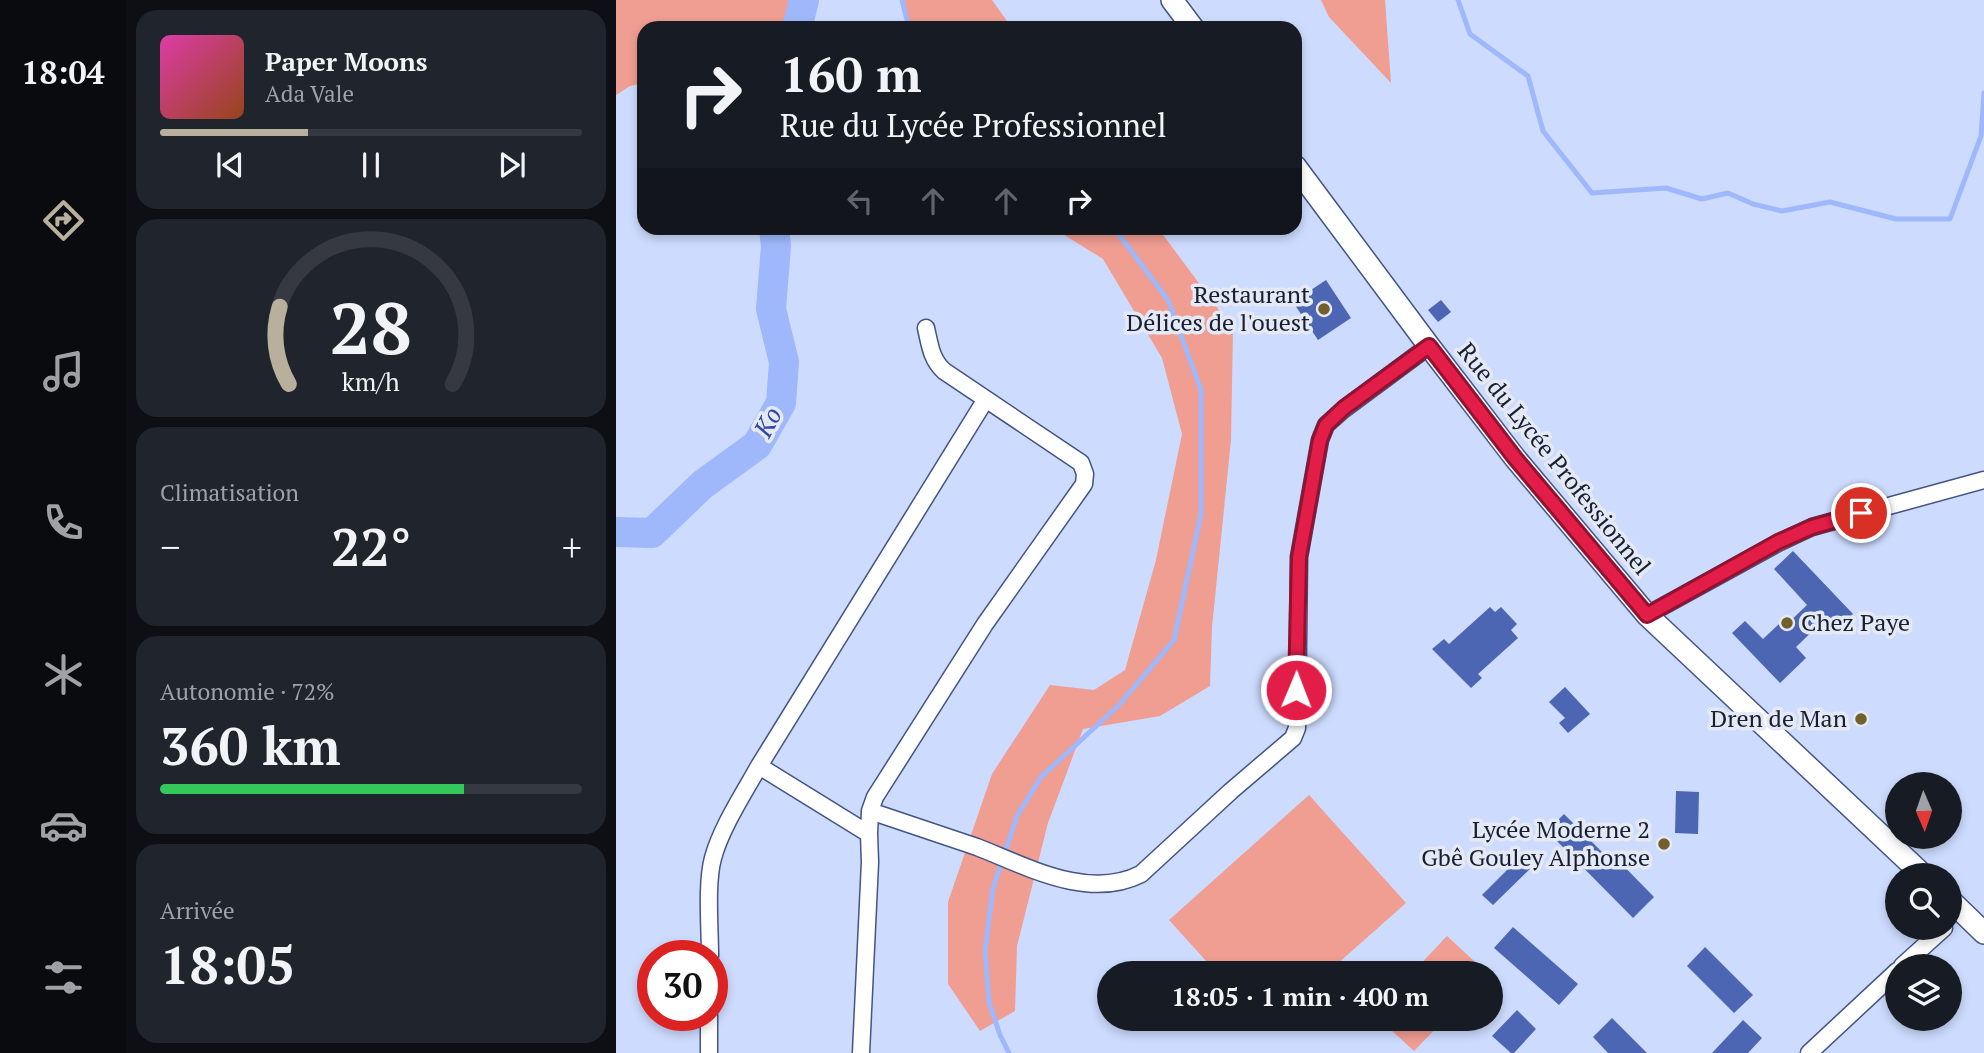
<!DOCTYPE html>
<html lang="fr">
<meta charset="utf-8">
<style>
body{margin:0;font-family:"PT Serif",serif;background:#20242c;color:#f1f3f6;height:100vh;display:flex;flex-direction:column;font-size:26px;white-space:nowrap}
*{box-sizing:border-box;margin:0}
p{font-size:23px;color:#9ea1a6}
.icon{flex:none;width:38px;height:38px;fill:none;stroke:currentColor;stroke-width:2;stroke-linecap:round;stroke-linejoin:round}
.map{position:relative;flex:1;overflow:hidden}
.sheet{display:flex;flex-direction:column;gap:10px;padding:10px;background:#0d0f14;width:490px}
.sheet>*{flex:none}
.guide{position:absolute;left:21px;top:21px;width:665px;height:214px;border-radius:21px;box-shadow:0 4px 10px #0003;background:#171b24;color:#f1f3f6;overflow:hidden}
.needle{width:46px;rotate:178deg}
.controls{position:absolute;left:1269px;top:772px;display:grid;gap:14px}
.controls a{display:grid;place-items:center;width:77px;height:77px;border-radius:50%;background:#171b24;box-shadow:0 4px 10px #0003;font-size:35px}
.speed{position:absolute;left:21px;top:940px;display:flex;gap:14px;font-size:35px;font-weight:700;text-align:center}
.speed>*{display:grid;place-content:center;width:91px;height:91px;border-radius:50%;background:#171b24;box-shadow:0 4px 10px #0003;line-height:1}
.speed .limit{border:10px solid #d22;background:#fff;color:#111}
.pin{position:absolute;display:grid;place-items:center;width:60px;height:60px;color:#fff;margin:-30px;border:4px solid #fff;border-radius:50%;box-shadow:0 2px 7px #0007}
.me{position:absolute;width:77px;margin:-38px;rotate:1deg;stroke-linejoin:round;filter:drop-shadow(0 0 5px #0008)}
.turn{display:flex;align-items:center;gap:24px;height:147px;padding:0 28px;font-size:32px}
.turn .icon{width:91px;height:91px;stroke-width:2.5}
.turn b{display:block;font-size:49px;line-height:60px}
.lanes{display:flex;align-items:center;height:66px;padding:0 28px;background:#0003;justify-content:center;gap:35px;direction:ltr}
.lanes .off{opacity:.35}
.big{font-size:52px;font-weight:700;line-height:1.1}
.sheet .widget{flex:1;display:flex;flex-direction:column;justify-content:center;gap:10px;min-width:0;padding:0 24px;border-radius:21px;background:#20242c}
.sheet .dial{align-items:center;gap:0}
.dial svg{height:182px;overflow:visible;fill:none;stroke:#363941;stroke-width:7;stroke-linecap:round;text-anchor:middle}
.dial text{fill:#f1f3f6;stroke:none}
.song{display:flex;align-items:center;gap:21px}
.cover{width:84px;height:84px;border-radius:10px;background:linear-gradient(135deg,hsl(320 70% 55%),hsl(20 70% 35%))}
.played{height:7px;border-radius:4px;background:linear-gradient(90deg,#b8b09c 35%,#363941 35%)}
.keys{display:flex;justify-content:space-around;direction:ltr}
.heat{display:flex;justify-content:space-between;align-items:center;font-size:38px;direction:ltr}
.charge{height:10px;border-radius:5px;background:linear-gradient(90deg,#34c759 72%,#363941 0)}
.trip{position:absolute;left:481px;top:961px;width:406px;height:70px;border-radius:35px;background:#171b24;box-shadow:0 4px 10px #0003;font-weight:700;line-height:70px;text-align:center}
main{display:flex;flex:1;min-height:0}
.menu{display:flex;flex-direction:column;width:126px;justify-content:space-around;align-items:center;background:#090b0e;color:#9ea1a6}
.menu .icon{width:49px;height:49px}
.menu .active{color:#b8b09c}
.menu b{font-size:32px;color:#f1f3f6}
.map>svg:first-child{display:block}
.green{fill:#f09d92}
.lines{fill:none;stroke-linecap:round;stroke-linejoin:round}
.stream{stroke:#9eb8fb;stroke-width:5}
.river{stroke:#9eb8fb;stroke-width:30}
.building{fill:#4c66b3}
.minor-casing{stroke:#435485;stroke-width:19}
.secondary-casing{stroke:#435485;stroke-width:24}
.minor{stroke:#fff;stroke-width:16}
.secondary{stroke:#fff;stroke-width:21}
.route-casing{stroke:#92132f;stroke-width:18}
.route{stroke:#e11d48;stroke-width:12}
.poi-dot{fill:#725f2d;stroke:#e4e9f4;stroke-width:2.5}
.labels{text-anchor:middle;stroke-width:7;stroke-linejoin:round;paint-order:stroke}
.poi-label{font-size:24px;fill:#181f34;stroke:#e4e9f4;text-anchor:end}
.street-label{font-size:24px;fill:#181f34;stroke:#e4e9f4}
.water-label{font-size:26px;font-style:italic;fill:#2f48a7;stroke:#e4e9f4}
</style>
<main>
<nav class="menu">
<b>18:04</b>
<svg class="icon active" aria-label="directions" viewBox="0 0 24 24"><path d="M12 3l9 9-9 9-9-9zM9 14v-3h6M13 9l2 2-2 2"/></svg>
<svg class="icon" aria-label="music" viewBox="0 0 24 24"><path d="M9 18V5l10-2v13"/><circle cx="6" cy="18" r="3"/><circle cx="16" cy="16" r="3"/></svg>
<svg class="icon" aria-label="phone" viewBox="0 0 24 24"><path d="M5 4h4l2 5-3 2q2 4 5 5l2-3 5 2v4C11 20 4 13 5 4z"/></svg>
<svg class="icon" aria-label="climate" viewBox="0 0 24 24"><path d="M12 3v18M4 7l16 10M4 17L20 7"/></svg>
<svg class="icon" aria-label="car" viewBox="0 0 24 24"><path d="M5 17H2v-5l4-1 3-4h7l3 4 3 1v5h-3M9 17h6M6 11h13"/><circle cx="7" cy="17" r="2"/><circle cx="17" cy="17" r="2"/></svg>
<svg class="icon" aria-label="filters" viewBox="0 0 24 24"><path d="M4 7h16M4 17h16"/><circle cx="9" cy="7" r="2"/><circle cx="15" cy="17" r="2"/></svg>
</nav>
<section class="sheet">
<div class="widget">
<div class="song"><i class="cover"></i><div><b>Paper Moons</b><p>Ada Vale</p></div></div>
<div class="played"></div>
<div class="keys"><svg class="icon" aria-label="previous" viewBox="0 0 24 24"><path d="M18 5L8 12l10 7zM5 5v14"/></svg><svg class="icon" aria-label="pause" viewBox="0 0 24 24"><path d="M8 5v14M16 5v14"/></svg><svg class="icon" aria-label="next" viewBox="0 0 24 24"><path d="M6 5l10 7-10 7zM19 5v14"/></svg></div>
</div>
<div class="widget dial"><svg viewBox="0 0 100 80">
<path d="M14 69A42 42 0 1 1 86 69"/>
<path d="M14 69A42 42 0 0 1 10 35" stroke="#b8b09c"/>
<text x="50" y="56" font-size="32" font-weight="700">28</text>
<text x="50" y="72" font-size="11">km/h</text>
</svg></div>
<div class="widget"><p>Climatisation</p>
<div class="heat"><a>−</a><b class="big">22°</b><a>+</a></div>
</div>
<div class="widget"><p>Autonomie · 72%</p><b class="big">360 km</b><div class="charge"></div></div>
<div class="widget"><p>Arrivée</p><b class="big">18:05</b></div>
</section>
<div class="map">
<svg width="1368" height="1053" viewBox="0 0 1368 1053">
<rect width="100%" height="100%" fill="#cddbfe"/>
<path class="green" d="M0,0H188L181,28H28V83L14,86L0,95Z
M286,0H376L396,28H293Z
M705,0H769L775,83L713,17Z
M437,228H542L617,329L615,440L596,627L594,686L544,716L467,729L432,823L401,946L399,1011L364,1031L332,984V902L376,774L434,685L478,690L509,670L540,560L566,434L546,358L487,259Z
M693,795L790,903L711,973H601L553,920Z
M831,936L871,973H796Z
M763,1019H829L798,1051Z"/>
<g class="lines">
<path class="stream" d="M286,0L293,28
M842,0L854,34L912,76L927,131L976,193L1050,188L1086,199L1112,193L1137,204L1166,211L1214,202L1280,219H1334L1365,136L1368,93
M393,1053L384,1035L373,1002L369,951L377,888L401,816L425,777L503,705L558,640L585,514V390L552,300L498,228"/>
<path class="river" d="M181,28L188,0
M0,532L36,533L86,485L141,445L165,403L168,362L155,309L160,246L158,228"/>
</g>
<path class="building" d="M710,280L735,318L702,340L677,302Z
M825,300L835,312L822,322L812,310Z
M1177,551L1237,614L1218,632L1207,621L1180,647L1190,658L1164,683L1116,633L1129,621L1147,639L1164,623L1168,627L1191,605L1158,569Z
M874,607L879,612L885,607L901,624L895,630L902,638L862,674L866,678L855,688L816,649L828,639L833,644Z
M949,687L974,714L952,733L943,723L949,718L933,702Z
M1060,791L1083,792L1082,834L1059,833Z
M948,814L989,855L993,851L1038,897L1017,918L931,831Z
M907,854L918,865L877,905L866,895Z
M897,927L962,984L943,1005L878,948Z
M1089,947L1137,995L1118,1013L1071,966Z
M901,1010L920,1029L898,1053H895L876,1036Z
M996,1018L1031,1053H992L977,1037Z
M1127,1020L1146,1038L1132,1053H1096Z"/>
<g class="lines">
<defs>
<path id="minor" d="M1031,615L1162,543L1196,527L1368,480
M143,766L253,834
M254,811C289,823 325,835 361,847C410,866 472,901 525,874L615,791L677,738L681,728L683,557L704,440L710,425L728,409L813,346
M94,956C94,928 90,883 97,858C105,828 128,793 143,766L370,399
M1286,966L1328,928
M93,1053V1015
M245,1053L254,862L253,834L254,811L259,797L369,624L468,484L469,474L465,463L328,371C315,359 314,345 310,328
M1193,1053L1281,971"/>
<path id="secondary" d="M556,0L577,28
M679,166L813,346L899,458L1031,615L1307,875
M1334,900L1368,933"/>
</defs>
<use href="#minor" class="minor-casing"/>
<use href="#secondary" class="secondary-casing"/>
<use href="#minor" class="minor"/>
<use href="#secondary" class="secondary"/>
</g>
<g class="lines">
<defs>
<path id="route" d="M680,690L683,557L704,440L710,425L728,408L813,346L899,458L1031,615L1162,542L1196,527L1245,513"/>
</defs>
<use href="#route" class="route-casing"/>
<use href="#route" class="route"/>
</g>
<g class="poi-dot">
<circle cx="708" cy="309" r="7"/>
<circle cx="1171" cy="623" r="7"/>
<circle cx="1245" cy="719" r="7"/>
<circle cx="1048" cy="844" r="7"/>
</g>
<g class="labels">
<g class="poi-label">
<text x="694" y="303">Restaurant<tspan x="694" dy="28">Délices de l'ouest</tspan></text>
<text x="1185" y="631" text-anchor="start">Chez Paye</text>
<text x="1231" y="727">Dren de Man</text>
<text x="1034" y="838">Lycée Moderne 2<tspan x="1034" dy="28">Gbê Gouley Alphonse</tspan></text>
</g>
<g class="street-label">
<text transform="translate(938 459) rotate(51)" y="8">Rue du Lycée Professionnel</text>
</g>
<g class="water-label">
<text transform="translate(152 422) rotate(-62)" y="9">Ko</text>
</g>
</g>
</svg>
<div class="controls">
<a><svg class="needle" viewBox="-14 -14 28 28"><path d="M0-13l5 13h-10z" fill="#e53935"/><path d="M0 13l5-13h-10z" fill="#9ea1a6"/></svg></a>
<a><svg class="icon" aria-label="search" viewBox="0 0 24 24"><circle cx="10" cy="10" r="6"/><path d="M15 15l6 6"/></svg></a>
<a><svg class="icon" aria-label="layers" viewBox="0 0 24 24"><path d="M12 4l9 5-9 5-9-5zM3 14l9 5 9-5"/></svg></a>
</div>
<div class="speed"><div class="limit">30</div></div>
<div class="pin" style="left:1245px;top:513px;background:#d93025"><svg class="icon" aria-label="arrive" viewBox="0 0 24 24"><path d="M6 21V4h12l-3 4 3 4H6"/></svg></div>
<svg class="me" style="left:680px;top:690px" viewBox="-20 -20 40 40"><circle r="17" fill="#e11d48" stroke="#fff" stroke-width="3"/><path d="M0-11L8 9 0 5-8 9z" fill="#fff"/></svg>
<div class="trip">18:05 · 1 min · 400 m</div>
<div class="guide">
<div class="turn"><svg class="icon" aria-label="right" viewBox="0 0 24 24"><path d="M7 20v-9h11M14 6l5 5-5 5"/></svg><div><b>160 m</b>Rue du Lycée Professionnel</div></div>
<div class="lanes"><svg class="icon off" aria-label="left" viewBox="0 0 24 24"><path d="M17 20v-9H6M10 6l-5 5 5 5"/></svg><svg class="icon off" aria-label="ahead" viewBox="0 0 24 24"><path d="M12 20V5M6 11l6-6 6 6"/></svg><svg class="icon off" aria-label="ahead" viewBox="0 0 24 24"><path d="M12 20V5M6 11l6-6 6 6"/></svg><svg class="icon" aria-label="right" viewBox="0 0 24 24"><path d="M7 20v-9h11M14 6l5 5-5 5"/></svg></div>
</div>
</div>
</main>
